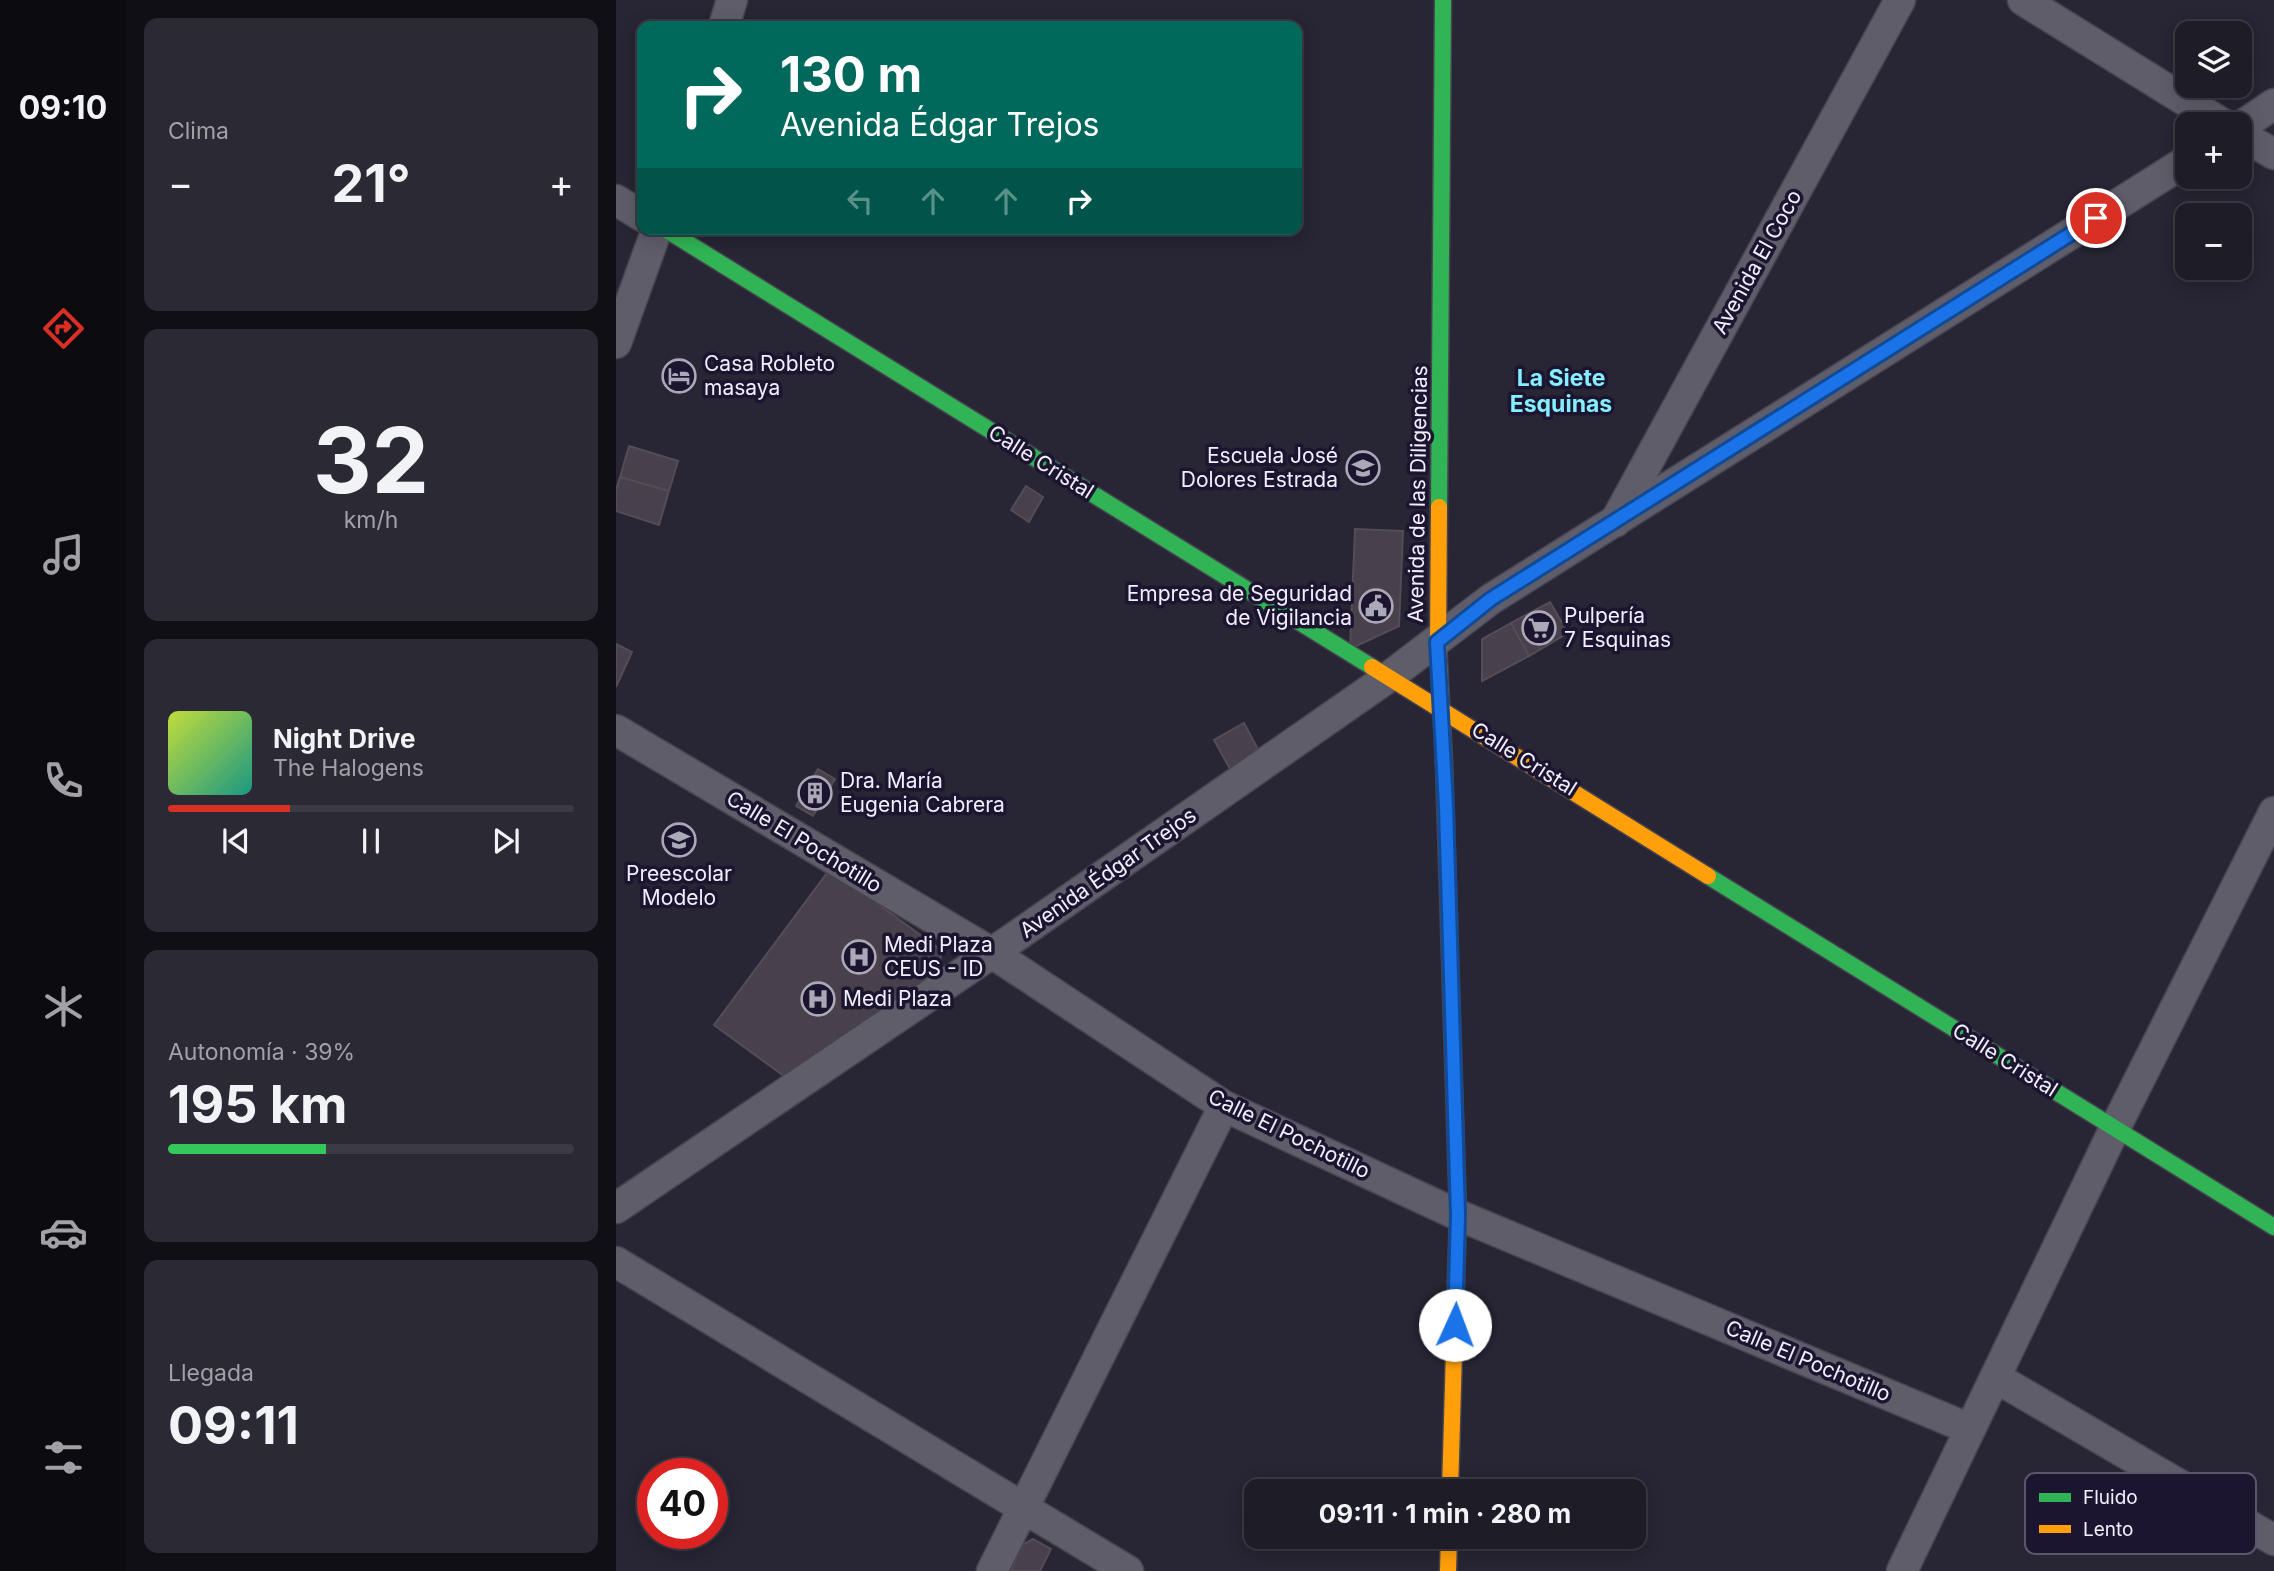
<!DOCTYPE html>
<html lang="es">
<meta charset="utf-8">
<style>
body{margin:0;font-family:Inter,sans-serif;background:#2b2933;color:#f1f3f6;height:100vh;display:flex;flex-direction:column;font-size:26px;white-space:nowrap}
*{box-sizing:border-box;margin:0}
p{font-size:23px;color:#a1a1a7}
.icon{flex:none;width:38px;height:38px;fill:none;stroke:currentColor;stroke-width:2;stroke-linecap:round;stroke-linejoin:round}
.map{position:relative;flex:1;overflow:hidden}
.drawer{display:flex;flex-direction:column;gap:18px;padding:18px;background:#100f15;width:490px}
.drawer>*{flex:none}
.guide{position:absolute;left:21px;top:21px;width:665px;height:214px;border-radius:14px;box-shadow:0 4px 18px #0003,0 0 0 2px #3c3a44;background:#00695c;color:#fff;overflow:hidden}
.fabs{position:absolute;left:1559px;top:21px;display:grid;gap:14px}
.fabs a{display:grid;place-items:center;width:77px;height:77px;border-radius:14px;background:#1e1c27;box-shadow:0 4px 18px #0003,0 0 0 2px #3c3a44;font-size:35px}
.speed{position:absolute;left:21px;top:1458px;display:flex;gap:14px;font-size:35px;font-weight:700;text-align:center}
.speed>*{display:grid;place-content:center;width:91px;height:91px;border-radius:50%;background:#1e1c27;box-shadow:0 4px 18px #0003,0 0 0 2px #3c3a44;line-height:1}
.speed .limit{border:10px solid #d22;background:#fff;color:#111}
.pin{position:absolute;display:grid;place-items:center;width:60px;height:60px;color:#fff;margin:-30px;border:4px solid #fff;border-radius:50%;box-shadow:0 2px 7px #0007}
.me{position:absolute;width:77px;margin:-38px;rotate:2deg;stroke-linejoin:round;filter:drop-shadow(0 0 5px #0008)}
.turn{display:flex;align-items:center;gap:24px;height:147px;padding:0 28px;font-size:32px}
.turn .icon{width:91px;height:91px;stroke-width:2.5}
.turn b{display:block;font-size:49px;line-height:60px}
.lanes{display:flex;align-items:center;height:66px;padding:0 28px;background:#0003;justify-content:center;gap:35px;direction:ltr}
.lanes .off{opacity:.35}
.big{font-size:52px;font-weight:700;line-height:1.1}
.drawer .card{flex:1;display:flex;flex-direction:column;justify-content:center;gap:10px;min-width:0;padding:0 24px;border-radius:14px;background:#2b2933}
.drawer .dial{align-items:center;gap:0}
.dial b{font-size:91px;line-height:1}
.song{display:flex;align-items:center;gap:21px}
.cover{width:84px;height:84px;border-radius:10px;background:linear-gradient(135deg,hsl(70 70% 55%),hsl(170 70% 35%))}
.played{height:7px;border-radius:4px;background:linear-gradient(90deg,#d93025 30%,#3c3a44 30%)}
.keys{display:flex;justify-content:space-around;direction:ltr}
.heat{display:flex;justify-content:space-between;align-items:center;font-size:38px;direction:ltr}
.charge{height:10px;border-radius:5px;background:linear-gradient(90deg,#34c759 39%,#3c3a44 0)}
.trip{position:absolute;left:628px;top:1479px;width:402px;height:70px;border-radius:14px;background:#1e1c27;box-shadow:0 4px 18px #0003,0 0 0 2px #3c3a44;font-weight:700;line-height:70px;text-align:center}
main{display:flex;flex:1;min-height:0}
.tabs{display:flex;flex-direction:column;width:126px;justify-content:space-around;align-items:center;background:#0c0b10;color:#a1a1a7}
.tabs .icon{width:49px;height:49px}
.tabs .active{color:#d93025}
.tabs b{font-size:32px;color:#f1f3f6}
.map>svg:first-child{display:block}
.building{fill:#48404a;stroke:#544c56;stroke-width:2}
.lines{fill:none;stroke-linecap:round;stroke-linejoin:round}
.street-casing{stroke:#474450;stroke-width:33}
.fast-casing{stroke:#474450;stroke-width:19}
.slow-casing{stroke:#474450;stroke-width:19}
.street{stroke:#5f5d69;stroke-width:30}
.fast{stroke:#30b455;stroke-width:16}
.slow{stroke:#ff9f0a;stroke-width:16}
.route-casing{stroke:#114b97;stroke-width:18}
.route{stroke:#1a73e8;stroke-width:12}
.labels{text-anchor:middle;stroke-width:7;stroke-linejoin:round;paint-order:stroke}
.street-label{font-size:21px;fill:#f1eefd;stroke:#1c152f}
.poi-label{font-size:21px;fill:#f1eefd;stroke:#1c152f;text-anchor:start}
.neighbourhood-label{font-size:23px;font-weight:bold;fill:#85eeff;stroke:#1c152f}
.key{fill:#1c152f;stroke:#5c566d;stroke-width:2}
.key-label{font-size:19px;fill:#f1eefd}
</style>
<main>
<nav class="tabs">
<b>09:10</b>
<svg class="icon active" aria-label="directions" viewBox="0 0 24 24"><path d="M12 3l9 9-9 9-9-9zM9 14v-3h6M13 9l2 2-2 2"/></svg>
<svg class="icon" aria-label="music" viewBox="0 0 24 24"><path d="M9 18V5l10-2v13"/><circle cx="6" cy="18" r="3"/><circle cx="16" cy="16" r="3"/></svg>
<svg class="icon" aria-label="phone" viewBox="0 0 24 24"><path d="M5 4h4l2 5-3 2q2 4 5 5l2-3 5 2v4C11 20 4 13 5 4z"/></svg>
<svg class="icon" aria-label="climate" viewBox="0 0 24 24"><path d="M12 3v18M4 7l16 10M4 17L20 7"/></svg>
<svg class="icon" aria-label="car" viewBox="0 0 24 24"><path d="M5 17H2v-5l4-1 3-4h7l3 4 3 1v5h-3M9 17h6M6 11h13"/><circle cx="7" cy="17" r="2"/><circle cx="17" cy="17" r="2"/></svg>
<svg class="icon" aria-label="filters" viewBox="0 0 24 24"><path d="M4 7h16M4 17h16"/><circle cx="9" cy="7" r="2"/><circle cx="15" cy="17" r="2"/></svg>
</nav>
<section class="drawer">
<div class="card"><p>Clima</p>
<div class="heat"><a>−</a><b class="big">21°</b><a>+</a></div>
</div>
<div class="card dial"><b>32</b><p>km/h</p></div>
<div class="card">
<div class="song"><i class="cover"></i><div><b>Night Drive</b><p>The Halogens</p></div></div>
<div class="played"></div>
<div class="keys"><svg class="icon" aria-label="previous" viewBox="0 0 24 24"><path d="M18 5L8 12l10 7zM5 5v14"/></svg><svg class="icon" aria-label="pause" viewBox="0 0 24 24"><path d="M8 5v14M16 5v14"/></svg><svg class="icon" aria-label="next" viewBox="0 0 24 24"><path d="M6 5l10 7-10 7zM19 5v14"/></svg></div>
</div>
<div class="card"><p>Autonomía · 39%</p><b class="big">195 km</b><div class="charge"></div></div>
<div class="card"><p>Llegada</p><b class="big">09:11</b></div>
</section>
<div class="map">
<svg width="1658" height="1571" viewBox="0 0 1658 1571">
<rect width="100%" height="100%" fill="#282534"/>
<path class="building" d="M13,446L62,461L53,491L4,477Z
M4,477L53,491L43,525L0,511V490Z
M410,486L427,497L413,522L395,510Z
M739,529L787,531L783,626L734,649Z
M934,602L952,633L913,656L895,623Z
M895,623L913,656L866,681V639Z
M0,644L16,652L0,687Z
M628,723L644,753L614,769L598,740Z
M202,769L219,779L197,816L180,806Z
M214,869L325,950L324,972L172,1079L98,1025Z
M417,1539L435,1549L424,1571H395L405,1546Z"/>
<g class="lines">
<defs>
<path id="street" d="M1407,0L1607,124
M108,26L116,0
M1624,127L1658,104
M1624,135L1658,154
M0,200L26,216
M0,343L41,229
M999,522L1284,0
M0,730L376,953L608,1106L842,1215L1354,1429
M0,1208L376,953L774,676L875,599L1572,160
M0,1262L512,1571
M1379,1377L1658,1540
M376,1571L608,1106
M1286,1571L1499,1128L1658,812"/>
<path id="fast" d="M49,229L756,667
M823,507L827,0
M828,762L842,1215L840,1281
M1092,876L1658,1227"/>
<path id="slow" d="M823,507L822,642L828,762
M756,667L1092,876
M834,1491L840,1281
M832,1571L833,1536"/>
</defs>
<use href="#street" class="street-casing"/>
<use href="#fast" class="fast-casing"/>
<use href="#slow" class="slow-casing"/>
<use href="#street" class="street"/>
<use href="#fast" class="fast"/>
<use href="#slow" class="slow"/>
</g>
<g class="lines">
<defs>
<path id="route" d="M839,1325L842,1215L830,806L821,642L875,599L1480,218"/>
</defs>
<use href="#route" class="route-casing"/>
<use href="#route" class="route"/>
</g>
<defs>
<symbol id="hotel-ring" viewBox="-11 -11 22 22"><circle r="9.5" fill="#1c152f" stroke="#aba8b7" stroke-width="1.5"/><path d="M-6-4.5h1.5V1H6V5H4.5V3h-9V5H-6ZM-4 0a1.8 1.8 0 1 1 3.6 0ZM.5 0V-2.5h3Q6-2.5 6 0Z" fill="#aba8b7"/></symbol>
<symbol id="school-ring" viewBox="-11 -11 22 22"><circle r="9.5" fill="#1c152f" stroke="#aba8b7" stroke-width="1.5"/><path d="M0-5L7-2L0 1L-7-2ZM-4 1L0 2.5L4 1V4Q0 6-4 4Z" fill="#aba8b7"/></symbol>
<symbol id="civic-ring" viewBox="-11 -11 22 22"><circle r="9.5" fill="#1c152f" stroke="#aba8b7" stroke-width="1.5"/><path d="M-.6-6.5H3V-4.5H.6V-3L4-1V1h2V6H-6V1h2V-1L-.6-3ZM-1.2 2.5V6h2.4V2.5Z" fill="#aba8b7"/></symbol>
<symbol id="supermarket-ring" viewBox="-11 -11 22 22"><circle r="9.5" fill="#1c152f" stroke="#aba8b7" stroke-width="1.5"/><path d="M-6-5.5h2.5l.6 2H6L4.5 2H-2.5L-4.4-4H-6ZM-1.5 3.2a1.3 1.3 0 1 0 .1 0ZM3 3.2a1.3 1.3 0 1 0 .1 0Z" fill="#aba8b7"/></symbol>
<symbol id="building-ring" viewBox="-11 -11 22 22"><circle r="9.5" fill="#1c152f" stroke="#aba8b7" stroke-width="1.5"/><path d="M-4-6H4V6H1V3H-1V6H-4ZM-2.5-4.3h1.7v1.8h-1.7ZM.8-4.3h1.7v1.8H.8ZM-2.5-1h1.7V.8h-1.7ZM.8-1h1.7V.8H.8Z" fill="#aba8b7"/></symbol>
<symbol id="hospital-ring" viewBox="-11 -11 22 22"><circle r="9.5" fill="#1c152f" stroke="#aba8b7" stroke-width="1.5"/><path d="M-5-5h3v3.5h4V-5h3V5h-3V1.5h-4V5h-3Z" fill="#aba8b7"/></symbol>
</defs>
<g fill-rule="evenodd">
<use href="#hotel-ring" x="44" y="357" width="38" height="38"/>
<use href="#school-ring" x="728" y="449" width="38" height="38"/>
<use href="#civic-ring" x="741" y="587" width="38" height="38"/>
<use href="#supermarket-ring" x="904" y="609" width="38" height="38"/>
<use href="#building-ring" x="180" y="774" width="38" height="38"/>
<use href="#school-ring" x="44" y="821" width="38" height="38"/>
<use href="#hospital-ring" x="224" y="938" width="38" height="38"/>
<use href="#hospital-ring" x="183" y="980" width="38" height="38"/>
</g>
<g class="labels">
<g class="street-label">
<text transform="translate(1141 262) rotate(-61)" y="7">Avenida El Coco</text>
<text transform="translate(425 462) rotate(32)" y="7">Calle Cristal</text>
<text transform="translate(802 494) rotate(-89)" y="7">Avenida de las Diligencias</text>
<text transform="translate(908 759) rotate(32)" y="7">Calle Cristal</text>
<text transform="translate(188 842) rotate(31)" y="7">Calle El Pochotillo</text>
<text transform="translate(492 873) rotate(-35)" y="7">Avenida Édgar Trejos</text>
<text transform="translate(1389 1060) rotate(32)" y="7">Calle Cristal</text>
<text transform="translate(673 1134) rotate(26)" y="7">Calle El Pochotillo</text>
<text transform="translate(1192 1361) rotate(23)" y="7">Calle El Pochotillo</text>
</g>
<g class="poi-label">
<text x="88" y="371">Casa Robleto<tspan x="88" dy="24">masaya</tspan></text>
<text x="722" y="463" text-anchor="end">Escuela José<tspan x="722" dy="24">Dolores Estrada</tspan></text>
<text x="736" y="601" text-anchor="end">Empresa de Seguridad<tspan x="736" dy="24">de Vigilancia</tspan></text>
<text x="948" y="623">Pulpería<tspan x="948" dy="24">7 Esquinas</tspan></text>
<text x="224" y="788">Dra. María<tspan x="224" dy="24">Eugenia Cabrera</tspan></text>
<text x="63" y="881" text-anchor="middle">Preescolar<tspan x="63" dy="24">Modelo</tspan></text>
<text x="268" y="952">Medi Plaza<tspan x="268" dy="24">CEUS - ID</tspan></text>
<text x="227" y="1006">Medi Plaza</text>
</g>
<g class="neighbourhood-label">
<text x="945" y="386">La Siete<tspan x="945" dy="26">Esquinas</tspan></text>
</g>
</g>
<rect x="1409" y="1473" width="231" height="81" rx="10" class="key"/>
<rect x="1423" y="1493" width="32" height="9" fill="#30b455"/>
<rect x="1423" y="1525" width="32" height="8" fill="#ff9f0a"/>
<g class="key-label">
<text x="1467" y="1504">Fluido</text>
<text x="1467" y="1536">Lento</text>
</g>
</svg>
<div class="fabs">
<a><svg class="icon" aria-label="layers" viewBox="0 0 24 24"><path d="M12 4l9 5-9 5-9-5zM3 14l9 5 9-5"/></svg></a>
<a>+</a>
<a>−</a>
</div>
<div class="speed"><div class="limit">40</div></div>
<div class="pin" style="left:1480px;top:218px;background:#d93025"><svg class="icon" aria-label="arrive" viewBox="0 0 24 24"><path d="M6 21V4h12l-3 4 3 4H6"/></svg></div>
<svg class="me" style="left:839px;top:1325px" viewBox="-20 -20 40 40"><circle r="19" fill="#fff"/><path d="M0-13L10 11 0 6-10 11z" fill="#1a73e8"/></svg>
<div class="trip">09:11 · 1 min · 280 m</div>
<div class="guide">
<div class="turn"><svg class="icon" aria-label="right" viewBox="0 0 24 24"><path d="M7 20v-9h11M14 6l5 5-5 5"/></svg><div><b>130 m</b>Avenida Édgar Trejos</div></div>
<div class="lanes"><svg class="icon off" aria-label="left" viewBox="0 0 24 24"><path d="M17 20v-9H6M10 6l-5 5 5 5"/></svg><svg class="icon off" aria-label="ahead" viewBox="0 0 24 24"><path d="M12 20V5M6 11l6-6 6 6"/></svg><svg class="icon off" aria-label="ahead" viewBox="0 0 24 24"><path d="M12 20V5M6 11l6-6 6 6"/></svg><svg class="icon" aria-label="right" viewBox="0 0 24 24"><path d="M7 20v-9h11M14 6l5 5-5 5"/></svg></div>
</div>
</div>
</main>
